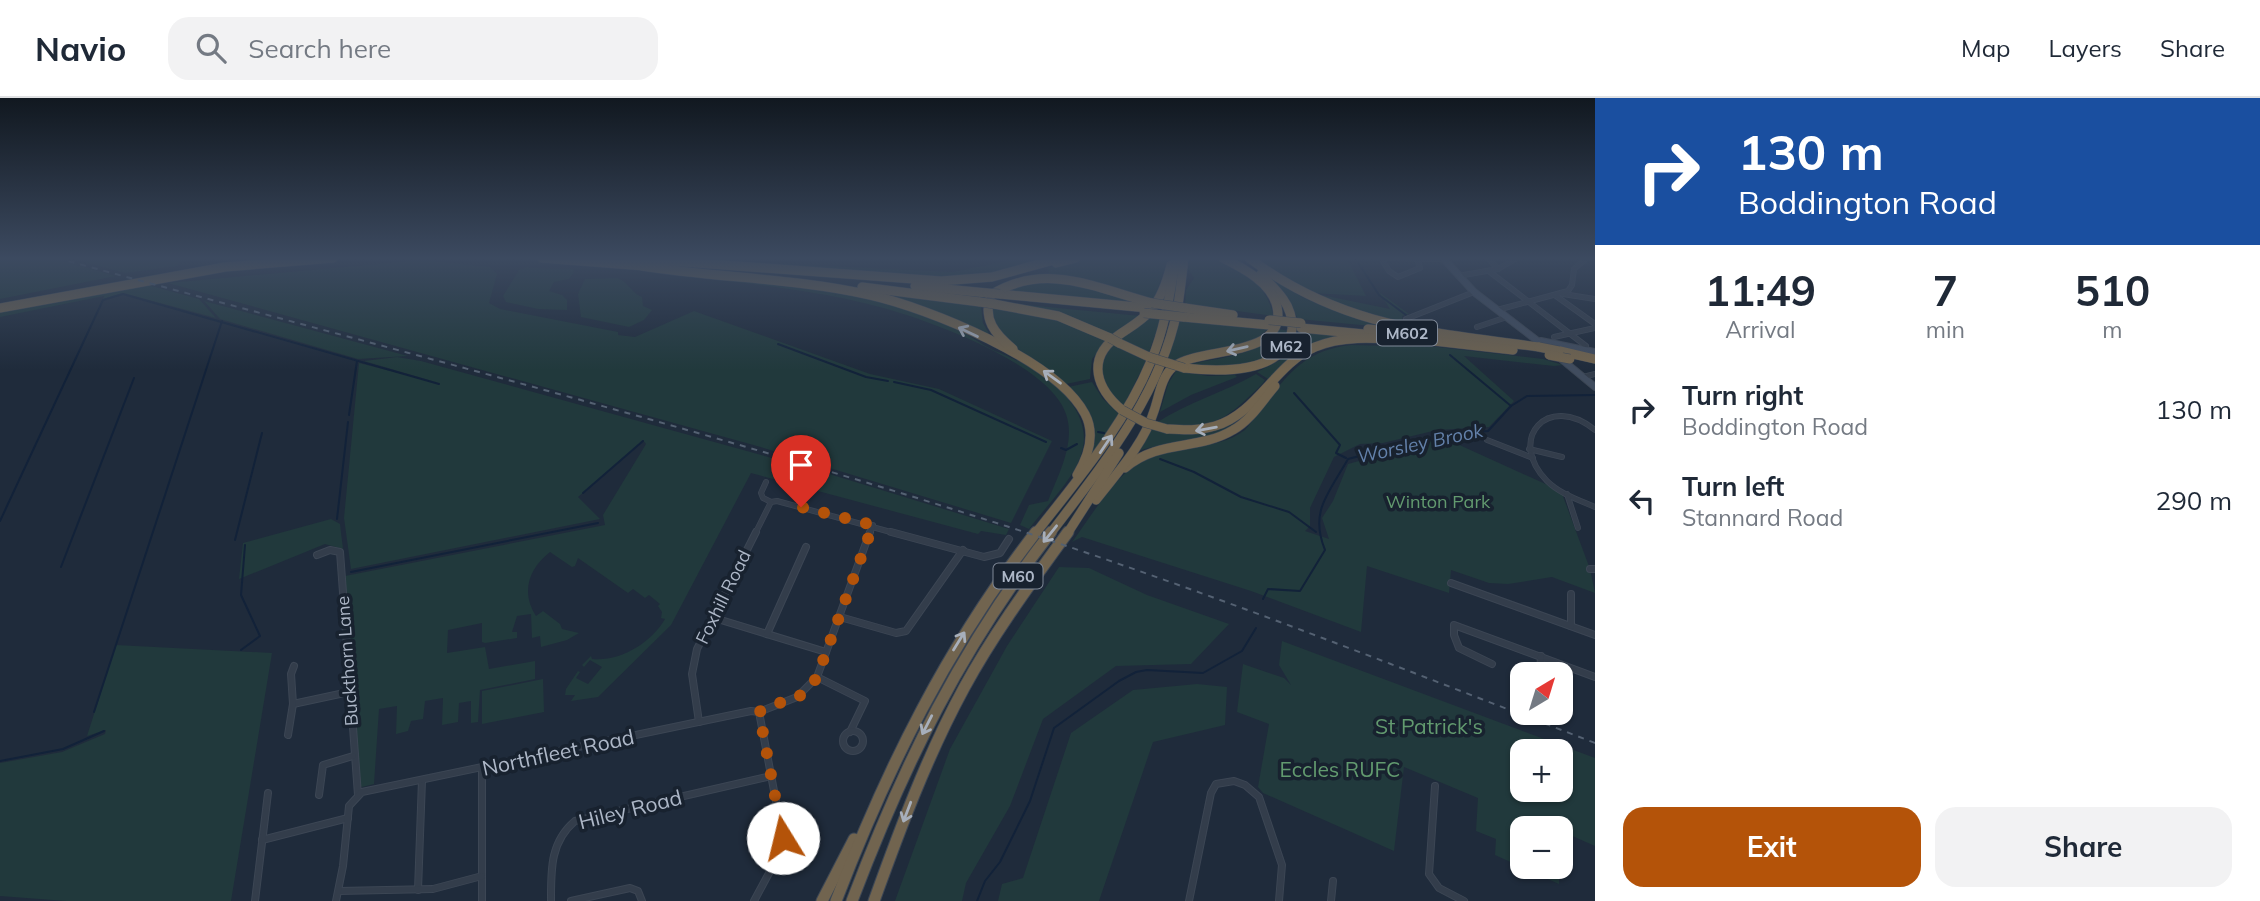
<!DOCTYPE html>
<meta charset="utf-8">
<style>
:root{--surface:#fff;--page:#f2f2f3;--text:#1f2937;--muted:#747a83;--line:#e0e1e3;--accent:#b45309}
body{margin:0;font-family:Mulish,sans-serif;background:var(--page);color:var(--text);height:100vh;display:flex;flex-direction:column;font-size:26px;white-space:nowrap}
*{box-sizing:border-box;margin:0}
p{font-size:23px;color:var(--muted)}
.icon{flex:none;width:38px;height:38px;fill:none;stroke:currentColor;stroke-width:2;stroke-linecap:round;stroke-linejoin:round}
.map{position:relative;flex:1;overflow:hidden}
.sheet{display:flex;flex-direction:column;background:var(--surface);width:665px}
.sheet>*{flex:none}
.guide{background:#1a4fa0;color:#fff;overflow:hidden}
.needle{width:46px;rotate:38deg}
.buttons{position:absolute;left:1510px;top:564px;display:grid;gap:14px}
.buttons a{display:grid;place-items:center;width:63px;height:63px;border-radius:14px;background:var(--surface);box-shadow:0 2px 5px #0004;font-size:35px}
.pin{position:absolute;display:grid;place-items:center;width:60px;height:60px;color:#fff;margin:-72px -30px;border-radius:50% 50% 50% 0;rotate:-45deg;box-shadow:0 0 7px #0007}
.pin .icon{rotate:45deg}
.me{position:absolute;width:77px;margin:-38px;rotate:351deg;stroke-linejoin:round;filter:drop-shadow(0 0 5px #0008)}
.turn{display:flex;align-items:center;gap:24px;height:147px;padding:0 28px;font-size:32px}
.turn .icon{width:91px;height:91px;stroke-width:2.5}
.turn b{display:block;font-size:49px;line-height:60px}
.eta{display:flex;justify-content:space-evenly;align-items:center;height:119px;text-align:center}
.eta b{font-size:42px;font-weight:700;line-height:49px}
.cta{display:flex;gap:14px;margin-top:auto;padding:14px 28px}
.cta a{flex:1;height:80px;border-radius:21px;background:var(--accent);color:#fff;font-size:28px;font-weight:700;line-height:80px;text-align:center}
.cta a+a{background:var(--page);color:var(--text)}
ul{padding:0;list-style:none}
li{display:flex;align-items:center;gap:21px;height:91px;padding:0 28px}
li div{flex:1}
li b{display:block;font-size:26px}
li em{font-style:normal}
header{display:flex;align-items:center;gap:42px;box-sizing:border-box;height:98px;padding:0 35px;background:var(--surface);border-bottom:2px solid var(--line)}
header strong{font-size:33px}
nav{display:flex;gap:38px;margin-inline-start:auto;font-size:24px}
.search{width:490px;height:63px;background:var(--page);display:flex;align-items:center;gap:18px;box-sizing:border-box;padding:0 24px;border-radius:21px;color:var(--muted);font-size:26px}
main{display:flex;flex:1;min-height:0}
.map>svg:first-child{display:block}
.green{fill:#21393c;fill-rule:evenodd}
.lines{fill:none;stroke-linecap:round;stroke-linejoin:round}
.stream{stroke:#122239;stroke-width:2}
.street-far1-casing{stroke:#3c4654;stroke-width:6}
.street-casing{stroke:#3c4654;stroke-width:8}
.secondary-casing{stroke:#3c4654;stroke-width:8}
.highway-far1-casing{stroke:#3d4755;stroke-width:10}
.highway-casing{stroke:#3d4755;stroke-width:13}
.street-far1{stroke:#333d4b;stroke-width:4.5}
.street{stroke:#333d4b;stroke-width:6}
.secondary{stroke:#404c5e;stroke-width:6}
.highway-far1{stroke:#71644f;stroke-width:9}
.highway{stroke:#71644f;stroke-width:11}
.rail{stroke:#546172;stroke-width:2;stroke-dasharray:6 6;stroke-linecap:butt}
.highway-bridge-casing{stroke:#3d4755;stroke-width:10;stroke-linecap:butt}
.highway-bridge{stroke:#71644f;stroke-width:9}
.oneway{stroke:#a7afbb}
.route{stroke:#b45309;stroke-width:12;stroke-dasharray:0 21.6}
.labels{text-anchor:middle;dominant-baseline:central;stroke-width:7;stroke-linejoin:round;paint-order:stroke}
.shield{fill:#18222f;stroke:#808a99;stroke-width:2}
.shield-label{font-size:16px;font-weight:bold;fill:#adb7c7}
.park-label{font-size:18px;fill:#629a6f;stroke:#18222f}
.street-label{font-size:18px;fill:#adb7c7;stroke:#18222f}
.water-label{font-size:19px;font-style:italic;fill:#6381aa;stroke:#18222f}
.near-park-label{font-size:21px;fill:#629a6f;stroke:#18222f}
.near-street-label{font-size:21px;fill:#adb7c7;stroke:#18222f}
</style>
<header>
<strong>Navio</strong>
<div class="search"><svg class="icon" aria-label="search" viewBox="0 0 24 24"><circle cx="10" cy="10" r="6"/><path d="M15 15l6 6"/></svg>Search here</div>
<nav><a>Map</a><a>Layers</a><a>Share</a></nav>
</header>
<main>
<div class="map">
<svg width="1595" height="803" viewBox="0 0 1595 803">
<rect width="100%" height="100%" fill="#1f2b3b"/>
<!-- green -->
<g class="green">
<polygon points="0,160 51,160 116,178 0,201"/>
<polygon points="70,160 210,160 179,164 178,168 125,175"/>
<polygon points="726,160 742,164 953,174 1022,160 1045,160 979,178 953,180 728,164"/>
<polygon points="1087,160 1168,160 1154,202 1049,176 1048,170"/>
<path d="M 1189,160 C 1197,160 1209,158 1217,160 C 1242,167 1270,192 1273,218 L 1185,206 L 1186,192 L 1194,180 L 1188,171 Z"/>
<polygon points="1255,160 1347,160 1366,198 1312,195 1390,211 1379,194 1409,216 1402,218 1403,224 1370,217 1308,195"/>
<polygon points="422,162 490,169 497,176 489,205 500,211 618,234 618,237 635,239 694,213 870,276 939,291 1052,343 1011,425 757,348 168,185"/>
<polygon points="530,168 528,170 573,171 574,174 569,181 554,184 549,193 562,197 567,202 567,212 538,211 506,204 503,198 519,172"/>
<path d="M 678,177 L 837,194 L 835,198 L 838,194 C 883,202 923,216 964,235 C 975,241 986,249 995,253 C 1030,266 1084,297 1084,341 C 1083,374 1048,405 1029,431 L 1020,427 L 1029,407 L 1048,403 C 1058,377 1076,345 1066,316 C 1049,264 919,218 868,206 C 806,191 741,185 678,177 Z"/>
<path d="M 617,180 C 629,184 631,195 642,199 L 643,208 L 652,212 L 644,222 L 629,229 L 581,219 L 578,196 L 585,181 Z"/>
<polygon points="1271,181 1304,200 1338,214 1424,233 1298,221 1288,201"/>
<polygon points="1055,182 1147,206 1000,193 1008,188"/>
<polygon points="144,186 199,201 216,220 123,195 103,201 104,198 0,219 0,214"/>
<polygon points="861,193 981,208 983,225 991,239"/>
<polygon points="204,203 408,258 358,261 220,221"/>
<polygon points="996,204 1141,218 1111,239"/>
<polygon points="990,209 1051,220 1106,243 1092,261 1090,281 1066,286 999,237"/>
<polygon points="1151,219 1161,220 1148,257 1118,242"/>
<polygon points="1180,222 1269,230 1253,244 1167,264"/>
<path d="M 1279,231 L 1289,233 C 1274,276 1220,269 1183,268 C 1214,259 1258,260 1279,231 Z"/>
<path d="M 1299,234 L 1347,239 L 1298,253 L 1268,281 L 1257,274 C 1278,263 1294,259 1299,234 Z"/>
<path d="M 1113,247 L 1146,263 L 1123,309 C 1103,286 1092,275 1113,247 Z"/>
<path d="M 1351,247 L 1437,249 L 1543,261 L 1563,267 L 1554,268 L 1464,258 L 1514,303 L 1489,329 L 1437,332 L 1383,345 L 1360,346 L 1334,359 L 1310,410 L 1310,428 L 1305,433 L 1329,441 L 1322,420 L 1333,403 L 1348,366 L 1444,340 L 1561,393 L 1590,471 L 1595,495 L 1552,479 L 1508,486 L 1489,485 L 1451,472 L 1449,495 L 1367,468 L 1361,534 L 1251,493 L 1082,439 L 1072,444 C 1093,416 1115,376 1147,359 C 1178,343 1212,356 1245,332 C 1279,292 1293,253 1351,247 Z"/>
<path d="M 397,259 L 421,263 L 826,375 L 1009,431 L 1006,437 L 981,433 L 978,436 L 751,375 L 671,527 L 598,599 L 571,603 L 575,597 L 565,597 L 566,591 L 578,573 L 580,574 L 576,580 L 588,586 L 602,569 L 590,562 L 584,569 L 582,567 L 591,558 L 592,561 C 620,564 651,545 665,521 L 661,520 L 662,514 L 658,508 L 660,506 L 649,497 L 645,500 L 633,491 L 628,495 L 578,460 L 575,468 L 572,469 L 550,454 C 528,471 521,495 536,518 L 543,513 L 560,526 L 562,531 L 579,535 L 567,542 L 541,549 L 540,538 L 532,540 L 531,516 L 517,518 L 512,534 L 517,534 L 517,540 L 485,545 L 482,544 L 482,525 L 448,532 L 447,555 L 485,549 L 489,571 L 535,563 L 535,581 L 480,592 L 478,624 L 471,625 L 471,603 L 459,605 L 458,624 L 442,627 L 443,600 L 425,603 L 423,621 L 411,623 L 408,633 L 396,636 L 397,608 L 379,611 L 374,686 L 362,689 L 359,686 L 345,478 L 605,427 L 603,417 L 646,346 L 643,342 L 578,399 L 600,421 L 351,471 L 344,420 L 359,265 L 439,285 L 364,263 Z"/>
<polygon points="1176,273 1208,278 1235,277 1237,279 1191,297 1160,314 1168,286"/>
<path d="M 1256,276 L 1265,282 L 1263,285 C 1225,323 1212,334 1156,325 C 1188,304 1223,295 1256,276 Z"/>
<polygon points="1092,284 1103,301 1119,316 1091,359 1093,339 1068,289"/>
<path d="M 1238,323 C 1211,348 1168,341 1136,354 L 1152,331 C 1183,338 1210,340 1238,323 Z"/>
<polygon points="331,421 340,426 343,451 325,446 239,481 243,445"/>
<polygon points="1059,469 1089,470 1147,497 1229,526 1191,566 1116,568 1043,621 1010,708 966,785 962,803 895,803 950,651 1007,548"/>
<path d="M 1282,543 L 1595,660 L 1595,748 L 1561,733 L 1561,730 L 1522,730 L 1522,768 L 1559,768 L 1559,786 L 1495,757 L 1496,741 L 1476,733 L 1478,700 L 1404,669 L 1394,753 L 1263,695 L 1258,689 L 1269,626 L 1237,614 L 1243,566 L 1284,580 L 1291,587 L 1279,567 ZM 1522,653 L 1561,653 L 1561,691 L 1522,691 Z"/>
<polygon points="116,547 272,555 231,803 66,803 0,798 0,665 62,654 105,636 106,632 87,638"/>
<polygon points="543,581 544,614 482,626 482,593"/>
<polygon points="1197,586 1227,589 1225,627 1153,644 1099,803 998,803 1002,786 1023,780 1071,635 1133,592"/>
</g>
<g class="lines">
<!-- stream -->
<g class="stream">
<polyline points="1355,160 1379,197 1406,217"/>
<polyline points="778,246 866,279 888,283"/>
<polyline points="894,284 931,292 1046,344"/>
<polyline points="1294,295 1340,347 1336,355 1346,360"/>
<polyline points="1511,308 1527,298 1595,297"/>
<polyline points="349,317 357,263"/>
<polyline points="1098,334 1104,335"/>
<polyline points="1061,350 1066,352 1077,346"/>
<polyline points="1160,361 1194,374 1241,399 1289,414 1316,434"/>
<polyline points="583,395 643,343"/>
<polyline points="337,421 348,324"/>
<polyline points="0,423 103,202 123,196 439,286"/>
<polyline points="235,442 262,335"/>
<polyline points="61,469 134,280"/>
<polyline points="351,474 598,425"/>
<path d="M 1263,501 L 1268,491 L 1300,493 L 1325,452 C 1309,413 1329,395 1348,361 L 1437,338 L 1488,333 L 1511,308 L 1450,257"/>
<polyline points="241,552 260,538 241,497 245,447"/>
<polyline points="94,614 222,223"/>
<polyline points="0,663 63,651 104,633"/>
<polyline points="977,803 985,783 1000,764 1030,703 1054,630 1119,583 1136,574 1147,572 1203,575 1242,553 1256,530"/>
</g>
<!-- street-far1 casing -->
<g class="street-far1-casing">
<g id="street-far1">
<polyline points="1381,160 1389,173 1398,179 1420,170 1417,160"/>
<polyline points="1386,160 1444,161"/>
<polyline points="1488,160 1498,171"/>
<polyline points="1490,174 1586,248"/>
<polyline points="1458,178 1498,171 1517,160"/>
<polyline points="1563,196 1595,201"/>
<polyline points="1556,198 1595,226"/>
<polyline points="1497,212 1568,193 1572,187 1574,171 1587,160"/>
<polyline points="1406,221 1474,194"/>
<polyline points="1477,229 1507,219"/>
<polyline points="1554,239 1595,230"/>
<polyline points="1583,279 1595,276"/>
<path d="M 1595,332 C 1548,294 1506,341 1547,383 C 1560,396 1579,402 1595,409"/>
<polyline points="1487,342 1533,360"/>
<polyline points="1529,351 1562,359"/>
<polyline points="1567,396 1578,430"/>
<polyline points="771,404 777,403 898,436"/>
<polyline points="755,436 771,404 763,400 761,395 766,384"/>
<polyline points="870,436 873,427"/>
</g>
</g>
<!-- street casing -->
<g class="street-casing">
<g id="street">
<polyline points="891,434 984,459 1000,455 1009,441"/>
<polyline points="317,457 330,452 340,454 358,697"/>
<polyline points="1590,471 1595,471"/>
<polyline points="1451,485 1595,537"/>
<polyline points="1571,496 1571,528"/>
<polyline points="711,519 826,554"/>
<polyline points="840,519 896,535 906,533 963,452"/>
<polyline points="767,536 806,449"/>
<polyline points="1492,566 1459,550 1454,537 1454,527 1595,579"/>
<polyline points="1540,576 1541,558"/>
<polyline points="817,579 865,603 850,634"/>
<polyline points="293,606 349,594"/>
<polyline points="759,614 797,599 817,579 870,434"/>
<polyline points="699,624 692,576 697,551 756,434"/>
<circle cx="853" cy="643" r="10"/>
<polyline points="288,637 293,606 291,576 294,568"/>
<polyline points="482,669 482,803"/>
<polyline points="1435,688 1429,776 1439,790 1464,803"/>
<polyline points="319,697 323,667 353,658"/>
<polyline points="262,742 348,720"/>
<polyline points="418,792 422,682"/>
<polyline points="339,793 433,791 482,778"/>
<polyline points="255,803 268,695"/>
<polyline points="336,803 343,768 349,708 362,694 751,613 759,614"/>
<path d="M 551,803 C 551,772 550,744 575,723 L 771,678"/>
<polyline points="571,803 630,790 638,793 642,803"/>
<polyline points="754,803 782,751 783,740 759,614"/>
<polyline points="1189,803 1211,695 1216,686 1234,683 1245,687 1259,699 1282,767 1279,803"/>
<polyline points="1331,803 1333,783"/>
</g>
</g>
<!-- secondary casing -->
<g class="secondary-casing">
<g id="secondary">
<polyline points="1443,160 1474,194 1548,251"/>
<polyline points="1541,243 1595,254"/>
<polyline points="1560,260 1595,289"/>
</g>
</g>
<!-- highway-far1 casing -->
<g class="highway-far1-casing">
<g id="highway-far1">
<polyline points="542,160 645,168"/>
<polyline points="628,160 941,183 992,179 1061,160"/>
<path d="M 1249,160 C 1341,229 1429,234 1539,249"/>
<polyline points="1056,165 1076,160"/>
<path d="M 642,168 C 717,180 795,180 870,197 C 928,210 1057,262 1085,316 C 1096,337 1088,359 1077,377"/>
<polyline points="915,188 987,195"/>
<polyline points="862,189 980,204"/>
<polyline points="1000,196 1148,210"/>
<polyline points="994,206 1058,218 1110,240"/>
<polyline points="0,210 225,169 333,160"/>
<polyline points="1185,210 1233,217"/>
<polyline points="1183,219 1269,227"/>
<polyline points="1301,230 1374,237"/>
<polyline points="1368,231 1422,236"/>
<polyline points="1434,243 1513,252"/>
<polyline points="1119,245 1149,259"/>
<path d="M 1013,251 C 995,236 982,221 991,197 C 1045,163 1096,190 1152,205"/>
<polyline points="1560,253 1595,261"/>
<path d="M 1184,270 C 1217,274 1286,277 1292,231 C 1293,221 1289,209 1283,201 C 1277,192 1268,184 1261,176"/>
<path d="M 1122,312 C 1097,291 1086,262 1116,239 C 1128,230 1141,224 1151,212 C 1162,199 1167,183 1171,167"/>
<path d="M 1167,331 C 1184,332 1199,333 1215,328 C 1257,316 1275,266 1315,249 C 1353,233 1399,244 1438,243"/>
<path d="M 1125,370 C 1159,341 1198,353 1233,332 C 1251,322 1262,303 1275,288"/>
<path d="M 1096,402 C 1117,375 1144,346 1154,313 C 1159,299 1161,279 1173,269 C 1199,248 1288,261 1277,209 C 1272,185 1243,170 1223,160"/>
<path d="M 1035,436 C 1078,381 1124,328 1151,263 C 1165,230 1170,195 1176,160"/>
<path d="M 1050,436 C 1101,369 1160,298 1177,213 C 1180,196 1182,178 1184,160"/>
<polyline points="1067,436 1119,355"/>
</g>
</g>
<!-- highway casing -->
<g class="highway-casing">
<g id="highway">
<polyline points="822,803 854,741"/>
<path d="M 836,803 C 887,670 948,547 1036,434"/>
<path d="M 852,803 C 904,666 961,550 1051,434"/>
<path d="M 874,803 C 900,731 927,658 964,590 C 994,535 1031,485 1068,434"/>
</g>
</g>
<!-- street-far1 -->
<use href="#street-far1" class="street-far1"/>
<!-- street -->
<use href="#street" class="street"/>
<!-- secondary -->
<use href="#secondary" class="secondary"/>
<!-- highway-far1 -->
<use href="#highway-far1" class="highway-far1"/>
<!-- highway -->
<use href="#highway" class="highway"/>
<!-- rail -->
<path class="rail" d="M 57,160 C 375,247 695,328 1009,429 C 1207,493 1401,570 1595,645"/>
<!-- highway-bridge casing -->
<g class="highway-bridge-casing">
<g id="highway-bridge">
<polyline points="987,195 1000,196"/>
<polyline points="980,204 994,206"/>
<polyline points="1152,205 1185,210"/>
<polyline points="1144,215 1183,219"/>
<polyline points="1269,222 1301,225"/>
<polyline points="1110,240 1119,245"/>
<polyline points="1539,249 1559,253"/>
<polyline points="1549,257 1570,261"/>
<polyline points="1149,259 1184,270"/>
<polyline points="1122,312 1146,325 1167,331"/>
</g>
</g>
<!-- highway-bridge -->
<use href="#highway-bridge" class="highway-bridge"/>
</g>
<!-- one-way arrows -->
<defs><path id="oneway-shaft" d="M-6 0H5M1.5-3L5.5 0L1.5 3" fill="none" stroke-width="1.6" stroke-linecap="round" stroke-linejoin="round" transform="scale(1.75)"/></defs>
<g class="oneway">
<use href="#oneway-shaft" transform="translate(968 234) rotate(-155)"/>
<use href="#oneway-shaft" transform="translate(1237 251) rotate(167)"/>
<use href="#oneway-shaft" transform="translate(1052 279) rotate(-144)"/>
<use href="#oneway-shaft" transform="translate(1206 331) rotate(170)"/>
<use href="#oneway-shaft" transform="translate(1106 346) rotate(-56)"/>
<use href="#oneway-shaft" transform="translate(1050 436) rotate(129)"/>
<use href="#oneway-shaft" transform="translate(959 543) rotate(-58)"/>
<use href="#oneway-shaft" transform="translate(927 627) rotate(117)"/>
<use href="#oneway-shaft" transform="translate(907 714) rotate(111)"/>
</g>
<!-- sky -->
<linearGradient id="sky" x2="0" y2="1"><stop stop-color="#111820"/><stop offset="0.59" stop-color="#3c4a60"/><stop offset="1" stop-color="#3c4a60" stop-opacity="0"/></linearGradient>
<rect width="1595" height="272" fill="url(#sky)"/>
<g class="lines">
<!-- route -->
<path class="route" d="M 783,740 L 759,614 C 784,598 797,610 817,579 L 873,427 L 801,409"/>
</g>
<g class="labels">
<!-- shield labels -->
<g class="shield">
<rect x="1377" y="222.5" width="60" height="25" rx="5"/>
<rect x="1261.5" y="235.5" width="49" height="25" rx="5"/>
<rect x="993.5" y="465.5" width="49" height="25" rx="5"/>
</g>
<g class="shield-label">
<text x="1407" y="235">M602</text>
<text x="1286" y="248">M62</text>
<text x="1018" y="478">M60</text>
</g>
<!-- park labels -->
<g class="park-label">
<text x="1438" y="403">Winton Park</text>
</g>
<!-- street labels -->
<g class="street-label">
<text transform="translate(723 499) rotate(-64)">Foxhill Road</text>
<text transform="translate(347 563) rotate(-94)">Buckthorn Lane</text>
</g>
<!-- water labels -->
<g class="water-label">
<text transform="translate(1420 345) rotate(-12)">Worsley Brook</text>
</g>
<!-- near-park labels -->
<g class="near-park-label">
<text x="1429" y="628">St Patrick's</text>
<text x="1340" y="671">Eccles RUFC</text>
</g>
<!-- near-street labels -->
<g class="near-street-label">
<text transform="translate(558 654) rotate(-12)">Northfleet Road</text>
<text transform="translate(630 711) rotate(-14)">Hiley Road</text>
</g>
</g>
</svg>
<div class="buttons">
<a><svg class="needle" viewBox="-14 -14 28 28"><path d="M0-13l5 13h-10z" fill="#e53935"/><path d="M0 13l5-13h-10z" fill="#747a83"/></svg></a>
<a>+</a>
<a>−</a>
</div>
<div class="pin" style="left:801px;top:409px;background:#d93025"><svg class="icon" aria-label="arrive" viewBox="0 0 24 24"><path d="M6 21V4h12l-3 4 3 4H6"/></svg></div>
<svg class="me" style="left:783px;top:740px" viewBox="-20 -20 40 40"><circle r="19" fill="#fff"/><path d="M0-13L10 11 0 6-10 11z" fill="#b45309"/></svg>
</div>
<section class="sheet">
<div class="guide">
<div class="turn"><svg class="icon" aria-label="right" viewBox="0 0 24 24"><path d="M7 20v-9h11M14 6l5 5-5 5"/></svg><div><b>130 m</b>Boddington Road</div></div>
</div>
<div class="eta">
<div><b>11:49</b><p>Arrival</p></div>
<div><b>7</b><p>min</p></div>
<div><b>510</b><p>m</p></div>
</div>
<ul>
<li><svg class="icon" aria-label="right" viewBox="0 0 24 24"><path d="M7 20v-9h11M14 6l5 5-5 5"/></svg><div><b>Turn right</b><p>Boddington Road</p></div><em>130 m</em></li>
<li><svg class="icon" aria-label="left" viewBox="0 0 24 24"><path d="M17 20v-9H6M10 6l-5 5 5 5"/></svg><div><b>Turn left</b><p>Stannard Road</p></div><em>290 m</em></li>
</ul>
<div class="cta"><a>Exit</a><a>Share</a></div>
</section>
</main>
